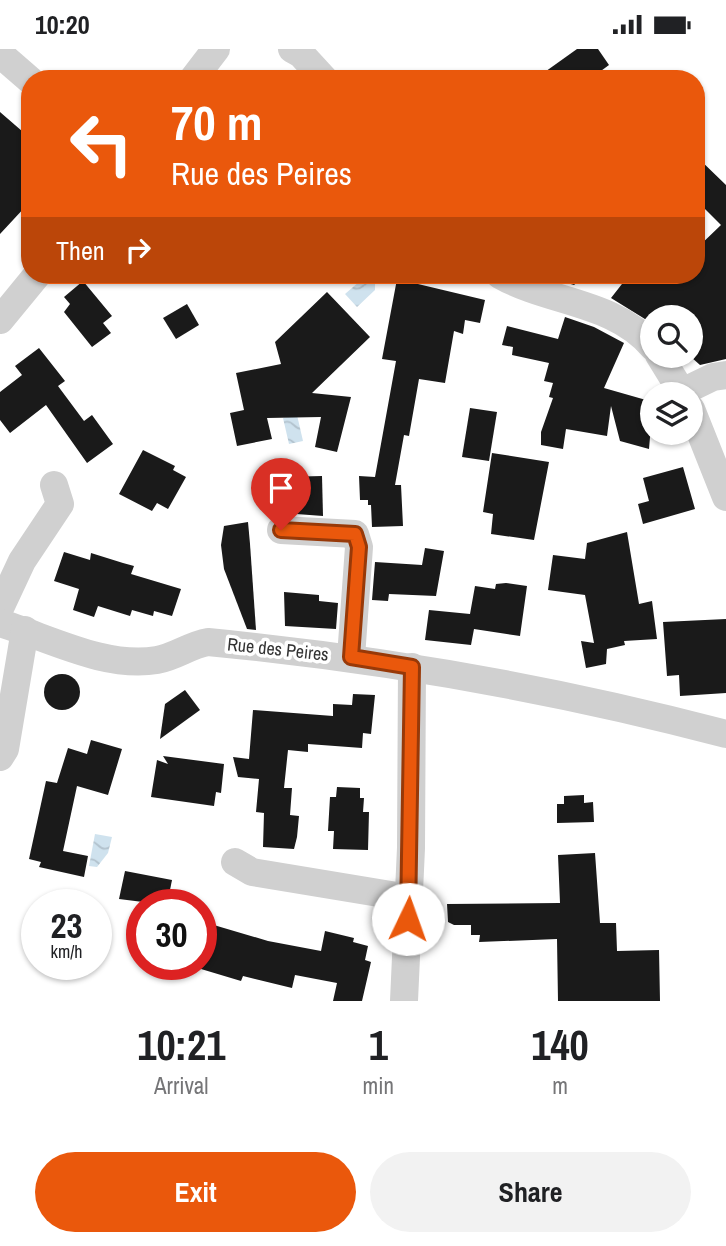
<!DOCTYPE html>
<style>
:root{--surface:#fff;--page:#f2f2f2;--text:#202124;--muted:#757577;--accent:#ea580c}
body{margin:0;font-family:"Archivo Narrow",sans-serif;background:var(--page);color:var(--text);height:100vh;display:flex;flex-direction:column;font-size:26px;white-space:nowrap}
*{box-sizing:border-box;margin:0}
p{font-size:23px;color:var(--muted)}
.icon{flex:none;width:38px;height:38px;fill:none;stroke:currentColor;stroke-width:2;stroke-linecap:round;stroke-linejoin:round}
.map{position:relative;height:952px;overflow:hidden}
.panel{display:flex;flex-direction:column;background:var(--surface);flex:1}
.panel>*{flex:none}
.hud{position:absolute;left:21px;top:21px;width:684px;height:214px;border-radius:28px;box-shadow:0 2px 5px #0004;background:#ea580c;color:#fff;overflow:hidden}
.buttons{position:absolute;left:640px;top:256px;display:grid;gap:14px}
.buttons a{display:grid;place-items:center;width:63px;height:63px;border-radius:50%;background:var(--surface);box-shadow:0 2px 5px #0004;font-size:35px}
.speed{position:absolute;left:21px;top:840px;display:flex;gap:14px;font-size:35px;font-weight:700;text-align:center}
.speed>*{display:grid;place-content:center;width:91px;height:91px;border-radius:50%;background:var(--surface);box-shadow:0 2px 5px #0004;line-height:1}
.speed small{font-size:18px;font-weight:400}
.speed .limit{border:10px solid #d22;background:#fff;color:#111}
.pin{position:absolute;display:grid;place-items:center;width:60px;height:60px;color:#fff;margin:-72px -30px;border-radius:50% 50% 50% 0;rotate:-45deg;box-shadow:0 0 7px #0007}
.pin .icon{rotate:45deg}
.me{position:absolute;width:77px;margin:-38px;rotate:3deg;stroke-linejoin:round;filter:drop-shadow(0 0 5px #0008)}
.turn{display:flex;align-items:center;gap:24px;height:147px;padding:0 35px;font-size:32px}
.turn .icon{width:91px;height:91px;stroke-width:2.5}
.turn b{display:block;font-size:49px;line-height:60px}
.then{display:flex;align-items:center;height:66px;padding:0 35px;background:#0003;gap:14px;font-size:26px}
.eta{display:flex;justify-content:space-evenly;align-items:center;height:119px;text-align:center}
.eta b{font-size:42px;font-weight:700;line-height:49px}
.primary-button{display:flex;gap:14px;margin-top:auto;padding:14px 35px}
.primary-button a{flex:1;height:80px;border-radius:42px;background:var(--accent);color:#fff;font-size:28px;font-weight:700;line-height:80px;text-align:center}
.primary-button a+a{background:var(--page);color:var(--text)}
.status{display:flex;justify-content:space-between;align-items:center;height:49px;padding:0 35px;background:var(--surface);direction:ltr}
.status svg{height:19px;fill:currentColor}
.map>svg:first-child{display:block}
.water{fill:url(#water-waves)}
.building{fill:#1a1a1a}
.lines{fill:none;stroke-linecap:round;stroke-linejoin:round}
.minor{stroke:#d0d0d0;stroke-width:28}
.route-casing{stroke:#983908;stroke-width:18}
.route{stroke:#ea580c;stroke-width:12}
.labels{text-anchor:middle;dominant-baseline:central;stroke-width:7;stroke-linejoin:round;paint-order:stroke}
.street-label{font-size:18px;fill:#333;stroke:#fff}
</style>
<div class="status"><b>10:20</b><svg viewBox="0 0 49 12"><path d="M0 12V9h3v3zM5 12V6h3v6zM10 12V3h3v9zM15 12V0h3v12zM26 1h20v11H26zM47 4h2v5h-2z"/></svg></div>
<div class="map">
<svg width="726" height="952" viewBox="0 0 726 952">
<defs>
<pattern id="water-waves" width="16" height="10" patternUnits="userSpaceOnUse" patternTransform="scale(1.75)"><rect width="16" height="10" fill="#cfe2ee"/><path d="M0 5q4-4 8 0t8 0" fill="none" stroke="#b2c2cd"/></pattern>
</defs>
<rect width="100%" height="100%" fill="#fff"/>
<!-- water -->
<g class="water">
<polygon points="357,226 373,226 375,229 375,241 357,258 345,245 360,232"/>
<polygon points="297,366 303,392 289,395 283,369"/>
<polygon points="95,785 112,788 108,804 97,818 89,817"/>
</g>
<!-- building -->
<g class="building">
<polygon points="577,0 598,0 609,16 590,30 535,30"/>
<polygon points="0,63 30,89 30,142 21,152 26,157 0,185"/>
<polygon points="696,107 726,136 726,310 700,316 691,308 691,268 653,268 653,275 611,249 629,226 696,226 696,200 721,176 696,151"/>
<polygon points="541,226 586,226 574,236"/>
<polygon points="397,230 485,251 480,274 465,271 463,285 454,282 445,334 419,330 409,387 404,386 395,436 401,436 403,477 372,478 371,456 368,456 368,451 360,451 359,427 375,428 396,312 382,310"/>
<polygon points="83,232 112,267 103,274 111,284 92,298 64,263 70,255 64,248"/>
<polygon points="327,243 370,288 312,344 351,348 337,403 315,398 321,368 267,369 272,390 237,397 230,364 244,361 236,324 281,315 275,293"/>
<polygon points="187,255 199,276 176,290 163,269"/>
<polygon points="565,268 594,278 624,294 604,339 653,353 649,400 620,392 611,357 607,387 566,380 563,400 541,396 541,383 553,349 549,348 553,334 544,332 549,314 512,306 513,298 502,296 507,277 558,290"/>
<polygon points="39,299 65,332 58,337 84,372 92,366 113,395 87,414 46,356 10,384 0,371 0,343 22,326 15,317"/>
<polygon points="470,359 497,363 489,412 462,408"/>
<polygon points="143,401 175,417 173,421 186,428 168,460 157,454 152,462 119,445"/>
<polygon points="492,404 549,413 534,491 491,485 493,465 483,463"/>
<polygon points="683,418 695,460 643,475 638,455 649,452 643,429"/>
<polygon points="322,427 323,467 283,464 283,428"/>
<polygon points="248,473 250,495 256,581 247,580 224,520 221,496 224,477"/>
<polygon points="627,483 639,555 652,552 657,590 624,592 625,596 607,600 606,615 586,619 581,592 594,594 585,546 548,541 553,506 585,510 587,494"/>
<polygon points="425,499 444,502 436,547 389,545 388,552 372,551 375,513 422,516"/>
<polygon points="64,503 90,511 91,504 123,514 134,517 131,525 181,540 172,567 154,562 153,567 132,561 130,567 98,557 94,568 73,561 79,540 54,532"/>
<polygon points="506,534 527,537 520,587 474,580 471,596 425,591 429,561 470,565 475,537 495,540 496,535"/>
<polygon points="284,543 319,546 319,552 338,554 336,580 285,577"/>
<polygon points="726,570 726,644 680,647 679,626 667,627 663,573"/>
<circle cx="62" cy="643" r="18"/>
<polygon points="185,641 200,661 160,690 165,655"/>
<polygon points="353,645 375,646 371,685 363,684 362,699 308,695 308,703 288,701 284,739 292,739 290,766 299,767 297,788 294,800 263,798 264,764 256,763 259,730 238,728 233,708 249,710 253,661 333,667 333,655 352,656"/>
<polygon points="91,691 122,700 108,746 77,737 63,802 88,807 84,828 39,818 41,813 29,810 46,732 57,734 68,699 87,705"/>
<polygon points="163,707 224,715 221,744 216,743 214,757 151,748 157,711 168,715"/>
<polygon points="337,738 360,739 360,749 364,749 363,763 369,763 368,801 333,800 334,782 328,782 330,748 336,748"/>
<polygon points="584,746 584,754 593,753 594,773 557,774 557,755 564,755 564,747"/>
<polygon points="595,804 600,874 616,874 617,902 659,901 660,952 558,952 557,890 479,893 480,886 471,886 471,876 454,876 448,873 447,855 560,854 558,806"/>
<polygon points="125,822 172,831 167,856 119,850"/>
<polygon points="207,874 268,892 321,902 325,882 354,889 353,893 368,897 365,911 371,913 362,952 333,952 337,934 295,926 292,939 243,927 241,932 201,920 201,895"/>
</g>
<g class="lines">
<!-- minor -->
<g class="minor">
<polyline points="292,0 301,5 324,30"/>
<polyline points="0,5 30,31"/>
<polyline points="193,30 216,0"/>
<path d="M 500,226 C 549,254 614,252 653,298"/>
<polyline points="0,271 37,226"/>
<polyline points="659,306 683,345"/>
<polyline points="682,343 713,328 726,326"/>
<polyline points="691,360 726,448"/>
<polyline points="281,481 355,485 359,498 351,608"/>
<polyline points="0,559 22,512 60,455 54,436"/>
<path d="M 0,574 C 49,589 106,620 157,611 C 175,608 190,596 208,593 C 383,610 556,640 726,685"/>
<polyline points="0,708 5,700 25,581"/>
<polyline points="235,813 252,823 409,849"/>
<polyline points="404,952 411,799 412,618"/>
</g>
</g>
<g class="lines">
<!-- route casing -->
<g class="route-casing">
<polyline id="route" points="281,481 355,485 359,498 351,608 412,618 408,870"/>
</g>
<!-- route -->
<use href="#route" class="route"/>
</g>
<g class="labels">
<!-- street labels -->
<g class="street-label">
<text transform="translate(278 600) rotate(6)">Rue des Peires</text>
</g>
</g>
</svg>
<div class="buttons">
<a><svg class="icon" aria-label="search" viewBox="0 0 24 24"><circle cx="10" cy="10" r="6"/><path d="M15 15l6 6"/></svg></a>
<a><svg class="icon" aria-label="layers" viewBox="0 0 24 24"><path d="M12 4l9 5-9 5-9-5zM3 14l9 5 9-5"/></svg></a>
</div>
<div class="speed"><div>23<small>km/h</small></div><div class="limit">30</div></div>
<div class="pin" style="left:281px;top:481px;background:#d93025"><svg class="icon" aria-label="arrive" viewBox="0 0 24 24"><path d="M6 21V4h12l-3 4 3 4H6"/></svg></div>
<svg class="me" style="left:408px;top:870px" viewBox="-20 -20 40 40"><circle r="19" fill="#fff"/><path d="M0-13L10 11 0 6-10 11z" fill="#ea580c"/></svg>
<div class="hud">
<div class="turn"><svg class="icon" aria-label="left" viewBox="0 0 24 24"><path d="M17 20v-9H6M10 6l-5 5 5 5"/></svg><div><b>70 m</b>Rue des Peires</div></div>
<div class="then">Then<svg class="icon" aria-label="right" viewBox="0 0 24 24"><path d="M7 20v-9h11M14 6l5 5-5 5"/></svg></div>
</div>
</div>
<section class="panel">
<div class="eta">
<div><b>10:21</b><p>Arrival</p></div>
<div><b>1</b><p>min</p></div>
<div><b>140</b><p>m</p></div>
</div>
<div class="primary-button"><a>Exit</a><a>Share</a></div>
</section>
